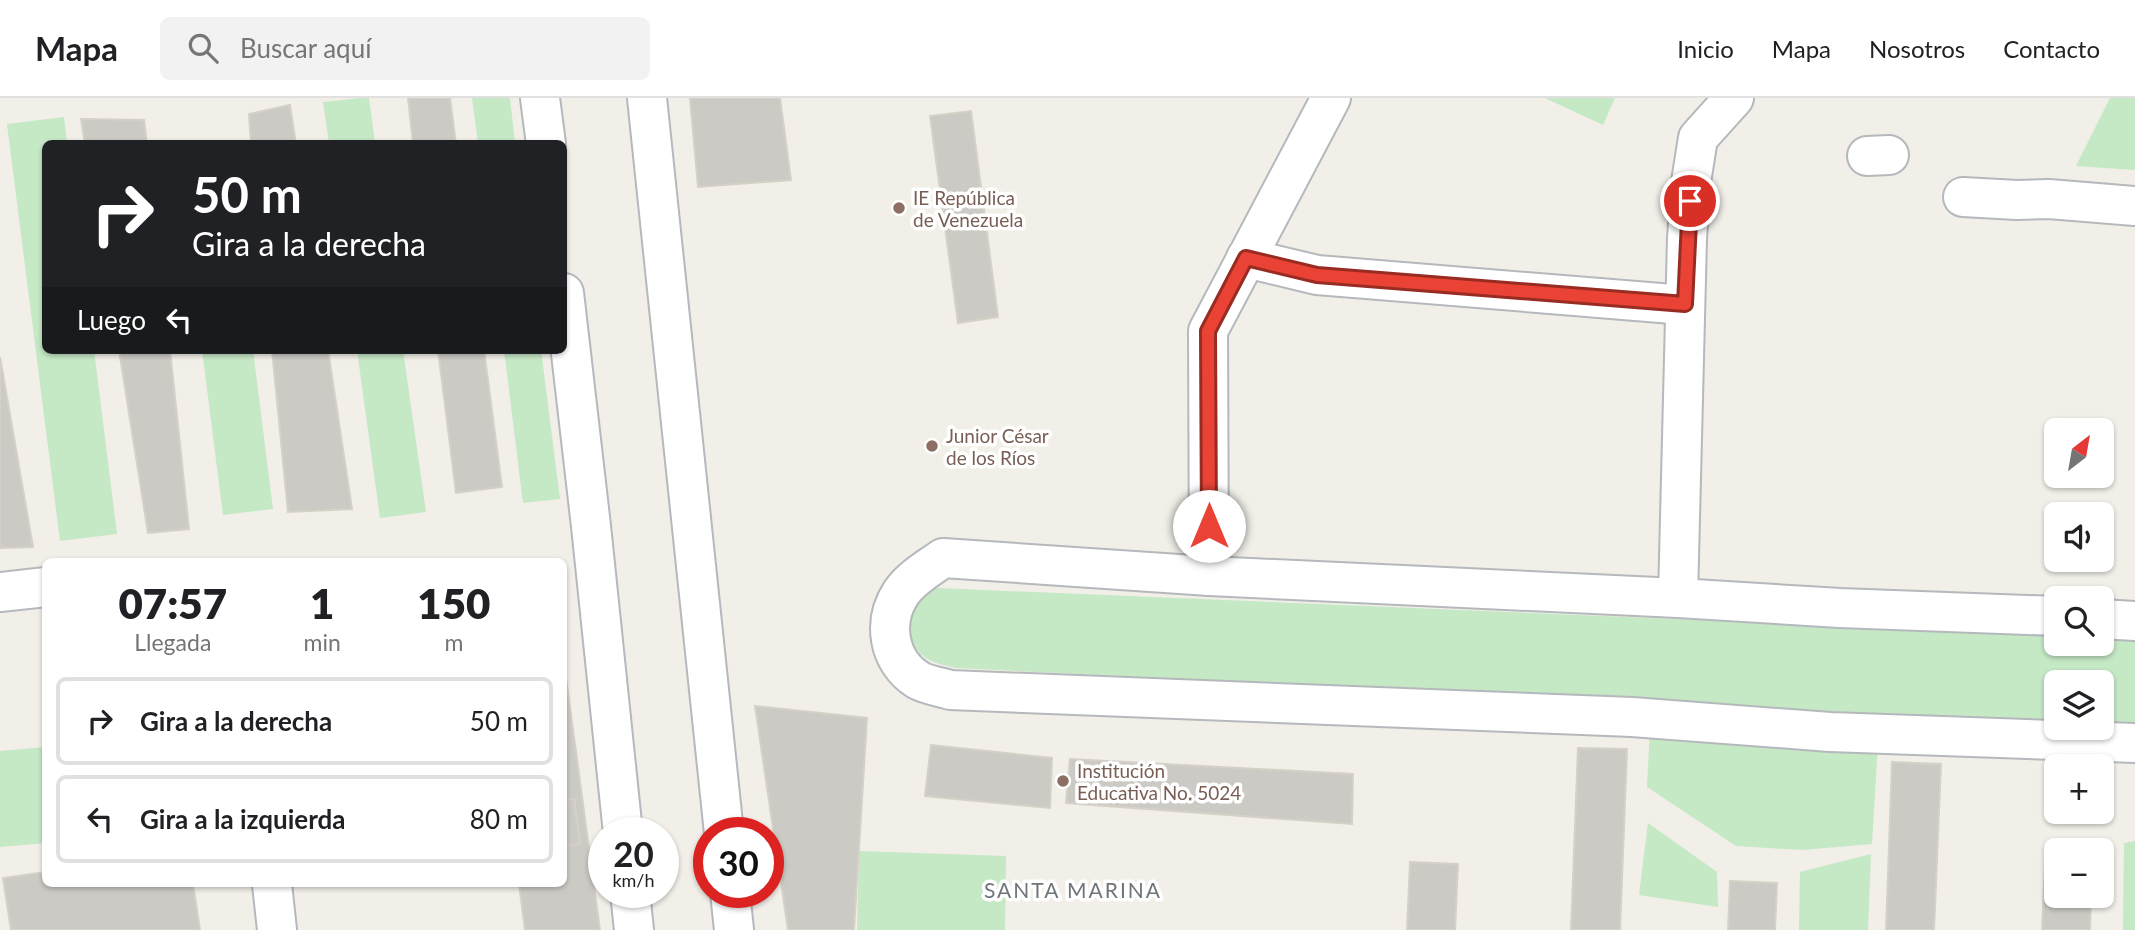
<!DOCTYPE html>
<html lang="es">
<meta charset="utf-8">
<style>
:root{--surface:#fff;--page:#f2f2f2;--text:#202124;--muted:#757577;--line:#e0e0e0}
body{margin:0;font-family:Lato,sans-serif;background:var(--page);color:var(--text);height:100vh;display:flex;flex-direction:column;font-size:26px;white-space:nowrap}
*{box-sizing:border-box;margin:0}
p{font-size:23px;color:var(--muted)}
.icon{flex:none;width:38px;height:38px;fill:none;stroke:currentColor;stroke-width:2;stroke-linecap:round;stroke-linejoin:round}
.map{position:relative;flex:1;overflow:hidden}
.sheet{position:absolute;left:42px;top:460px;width:525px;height:329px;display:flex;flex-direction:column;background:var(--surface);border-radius:10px;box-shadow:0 2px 5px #0004}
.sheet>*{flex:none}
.top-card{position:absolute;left:42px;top:42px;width:525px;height:214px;border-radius:10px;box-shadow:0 2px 5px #0004;background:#202124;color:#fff;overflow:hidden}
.needle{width:46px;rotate:31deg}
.fabs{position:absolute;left:2044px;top:320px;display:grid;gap:14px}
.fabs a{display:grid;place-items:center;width:70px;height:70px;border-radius:10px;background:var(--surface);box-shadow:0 2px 5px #0004;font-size:35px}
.speed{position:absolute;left:588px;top:719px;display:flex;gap:14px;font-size:35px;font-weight:700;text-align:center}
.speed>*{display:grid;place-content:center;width:91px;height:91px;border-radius:50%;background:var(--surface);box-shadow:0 2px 5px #0004;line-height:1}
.speed small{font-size:18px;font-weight:400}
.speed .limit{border:10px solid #d22;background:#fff;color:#111}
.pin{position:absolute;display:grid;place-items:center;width:60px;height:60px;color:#fff;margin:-30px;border:4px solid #fff;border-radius:50%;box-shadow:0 2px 7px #0007}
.me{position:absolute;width:77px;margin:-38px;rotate:0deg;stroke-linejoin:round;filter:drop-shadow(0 0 5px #0008)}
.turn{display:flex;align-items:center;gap:24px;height:147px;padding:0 35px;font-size:32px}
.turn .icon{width:91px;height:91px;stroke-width:2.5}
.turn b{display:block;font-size:49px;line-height:60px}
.then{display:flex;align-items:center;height:66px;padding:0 35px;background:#0003;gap:14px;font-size:26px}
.eta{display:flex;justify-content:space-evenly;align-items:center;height:119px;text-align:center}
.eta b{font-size:42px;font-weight:800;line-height:49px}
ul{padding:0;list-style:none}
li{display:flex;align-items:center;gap:21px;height:88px;margin:0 14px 10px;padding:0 21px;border:4px solid var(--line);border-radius:10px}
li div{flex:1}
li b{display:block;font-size:26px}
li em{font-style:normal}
header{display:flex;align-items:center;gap:42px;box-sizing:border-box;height:98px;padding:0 35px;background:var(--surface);border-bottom:2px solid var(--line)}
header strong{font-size:33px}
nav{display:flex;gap:38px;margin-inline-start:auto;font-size:24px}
.search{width:490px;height:63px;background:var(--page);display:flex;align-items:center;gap:18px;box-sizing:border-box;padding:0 24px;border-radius:10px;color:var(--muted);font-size:26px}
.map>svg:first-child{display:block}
.green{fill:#c5e8c5}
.building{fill:#cccac5;stroke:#d6d1c6;stroke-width:2}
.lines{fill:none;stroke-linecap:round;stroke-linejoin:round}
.minor-casing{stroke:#b5b8bc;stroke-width:42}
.minor{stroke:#fff;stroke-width:38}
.route-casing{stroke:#982c22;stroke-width:18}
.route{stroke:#ea4335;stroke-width:12}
.education-dot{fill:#8d6e63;stroke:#fff;stroke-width:2.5}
.labels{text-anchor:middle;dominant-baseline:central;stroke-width:7;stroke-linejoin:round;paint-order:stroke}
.education-label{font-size:19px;fill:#785e54;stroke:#fff;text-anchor:start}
.neighbourhood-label{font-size:21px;letter-spacing:2px;fill:#70757a;stroke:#fff}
</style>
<header>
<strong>Mapa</strong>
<div class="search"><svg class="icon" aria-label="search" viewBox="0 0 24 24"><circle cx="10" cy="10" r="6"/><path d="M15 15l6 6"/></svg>Buscar aquí</div>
<nav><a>Inicio</a><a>Mapa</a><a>Nosotros</a><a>Contacto</a></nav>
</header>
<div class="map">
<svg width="2135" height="832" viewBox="0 0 2135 832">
<rect width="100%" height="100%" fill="#f1efe8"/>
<!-- green -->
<g class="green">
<polygon points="361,0 369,0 375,45 329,45 323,4"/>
<polygon points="472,0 510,0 515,45 478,45"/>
<polygon points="1545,0 1615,0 1603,27"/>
<polygon points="2110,0 2135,0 2135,72 2076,68"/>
<polygon points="64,19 67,45 46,46 46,252 94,252 117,436 60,443 7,26"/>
<polygon points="202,252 253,252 273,411 223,417"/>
<polygon points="357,252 403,252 426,414 380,420"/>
<polygon points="504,252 541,252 560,401 523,405"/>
<path d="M 937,490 L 2056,537 L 2056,546 L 2102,546 L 2102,539 L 2135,541 L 2135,629 L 2102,628 L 2102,584 L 2056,584 L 2056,625 L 956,570 C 944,567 930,565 921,556 C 897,530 907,503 937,490 Z"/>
<polygon points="1650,631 1878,645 1872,746 1802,752 1736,748 1647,689"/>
<polygon points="45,649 45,745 0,749 0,653"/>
<polygon points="1648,725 1717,774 1718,809 1639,797"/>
<polygon points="2135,743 2135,832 2123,832 2124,745"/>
<polygon points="859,753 1006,758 1005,832 857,832"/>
<polygon points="1871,756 1868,832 1799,832 1800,774"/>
</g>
<!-- building -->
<g class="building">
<polygon points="408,0 450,0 456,46 413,46"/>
<polygon points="690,0 780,0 791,82 698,89"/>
<polygon points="290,7 296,46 251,46 249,16"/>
<polygon points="971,13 998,219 958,225 930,18"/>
<polygon points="81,21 144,22 147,46 85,46"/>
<polygon points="119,252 170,252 189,431 148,435"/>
<polygon points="272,252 328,252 352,411 288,414"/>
<polygon points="438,252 484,252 502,389 456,395"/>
<polygon points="0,259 33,449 0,450"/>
<polygon points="564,565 600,832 525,832 519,786 564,786 564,748 580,746 574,701 564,702"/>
<polygon points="755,608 867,620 854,832 788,832"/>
<polygon points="931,647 1052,660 1050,710 925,698"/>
<polygon points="1578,650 1627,651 1620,832 1571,832"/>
<polygon points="1070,661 1353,676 1352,726 1066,705"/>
<polygon points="1892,664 1941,666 1934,832 1886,832"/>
<polygon points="574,701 580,746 564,748 564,702"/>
<polygon points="1410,764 1458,766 1455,832 1407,832"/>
<polygon points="2045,765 2056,765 2056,798 2091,798 2090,832 2042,832"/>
<polygon points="46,774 46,786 193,786 200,832 11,832 3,780"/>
<polygon points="1730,783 1777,785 1775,832 1728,832"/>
</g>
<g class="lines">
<!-- minor casing -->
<g class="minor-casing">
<g id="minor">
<polyline points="540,0 546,46"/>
<polyline points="647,0 724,735"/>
<polyline points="1867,58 1889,57"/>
<polyline points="1963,99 2017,102 2049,101 2135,108"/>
<polyline points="1246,160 1317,177 1685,207"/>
<polyline points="564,195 591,428 623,735"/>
<polyline points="1209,478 1208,233 1331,0"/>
<polyline points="0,494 46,489"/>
<polyline points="1678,500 1687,140 1691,84 1698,40 1734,0"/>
<path d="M 2056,518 L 1840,510 L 1678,500 L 1209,478 L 943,460 C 929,470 911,480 901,495 C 882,524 888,563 918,582 C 927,587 940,589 950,592 L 1632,619 L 1830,634 L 2135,645"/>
<polyline points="2102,521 2135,523"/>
<polyline points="272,786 277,832"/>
<polyline points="630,794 634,832"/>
<polyline points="730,794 734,832"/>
</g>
</g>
<!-- minor -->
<use href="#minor" class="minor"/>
</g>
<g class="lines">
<!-- route casing -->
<g class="route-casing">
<polyline id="route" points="1209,428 1208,233 1246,160 1317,177 1685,206 1690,103"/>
</g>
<!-- route -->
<use href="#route" class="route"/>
</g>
<!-- markers -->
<g class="education-dot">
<circle cx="899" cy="110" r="7"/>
<circle cx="932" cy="348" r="7"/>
<circle cx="1063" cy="683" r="7"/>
</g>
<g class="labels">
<!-- education labels -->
<g class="education-label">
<text x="913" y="99">IE República<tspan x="913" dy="22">de Venezuela</tspan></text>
<text x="946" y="337">Junior César<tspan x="946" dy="22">de los Ríos</tspan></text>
<text x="1077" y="672">Institución<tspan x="1077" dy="22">Educativa No. 5024</tspan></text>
</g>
<!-- neighbourhood labels -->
<g class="neighbourhood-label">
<text x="1073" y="791">SANTA MARINA</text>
</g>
</g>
</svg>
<div class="fabs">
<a><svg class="needle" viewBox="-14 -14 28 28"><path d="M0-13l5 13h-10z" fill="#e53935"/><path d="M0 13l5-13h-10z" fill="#757577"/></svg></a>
<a><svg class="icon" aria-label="sound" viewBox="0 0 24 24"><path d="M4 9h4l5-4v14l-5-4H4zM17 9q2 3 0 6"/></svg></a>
<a><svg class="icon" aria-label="search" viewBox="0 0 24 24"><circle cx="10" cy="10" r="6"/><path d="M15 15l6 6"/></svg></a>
<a><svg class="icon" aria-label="layers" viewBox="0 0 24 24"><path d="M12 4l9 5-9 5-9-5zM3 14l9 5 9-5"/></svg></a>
<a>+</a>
<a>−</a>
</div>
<div class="speed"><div>20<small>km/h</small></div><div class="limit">30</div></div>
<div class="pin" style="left:1690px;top:103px;background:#d93025"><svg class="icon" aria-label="arrive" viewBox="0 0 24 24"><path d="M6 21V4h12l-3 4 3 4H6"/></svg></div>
<svg class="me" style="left:1209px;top:428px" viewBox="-20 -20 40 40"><circle r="19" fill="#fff"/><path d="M0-13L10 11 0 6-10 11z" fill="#ea4335"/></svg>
<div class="top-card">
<div class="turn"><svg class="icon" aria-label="right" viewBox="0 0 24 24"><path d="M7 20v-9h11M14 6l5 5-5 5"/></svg><div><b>50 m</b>Gira a la derecha</div></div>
<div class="then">Luego<svg class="icon" aria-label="left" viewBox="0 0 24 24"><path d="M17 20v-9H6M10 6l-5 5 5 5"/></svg></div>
</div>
<section class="sheet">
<div class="eta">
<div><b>07:57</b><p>Llegada</p></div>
<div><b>1</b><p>min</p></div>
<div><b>150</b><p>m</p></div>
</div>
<ul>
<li><svg class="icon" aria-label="right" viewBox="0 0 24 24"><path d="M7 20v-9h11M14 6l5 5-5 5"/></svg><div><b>Gira a la derecha</b></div><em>50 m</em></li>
<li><svg class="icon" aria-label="left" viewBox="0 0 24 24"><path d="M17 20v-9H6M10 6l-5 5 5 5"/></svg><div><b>Gira a la izquierda</b></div><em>80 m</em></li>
</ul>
</section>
</div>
